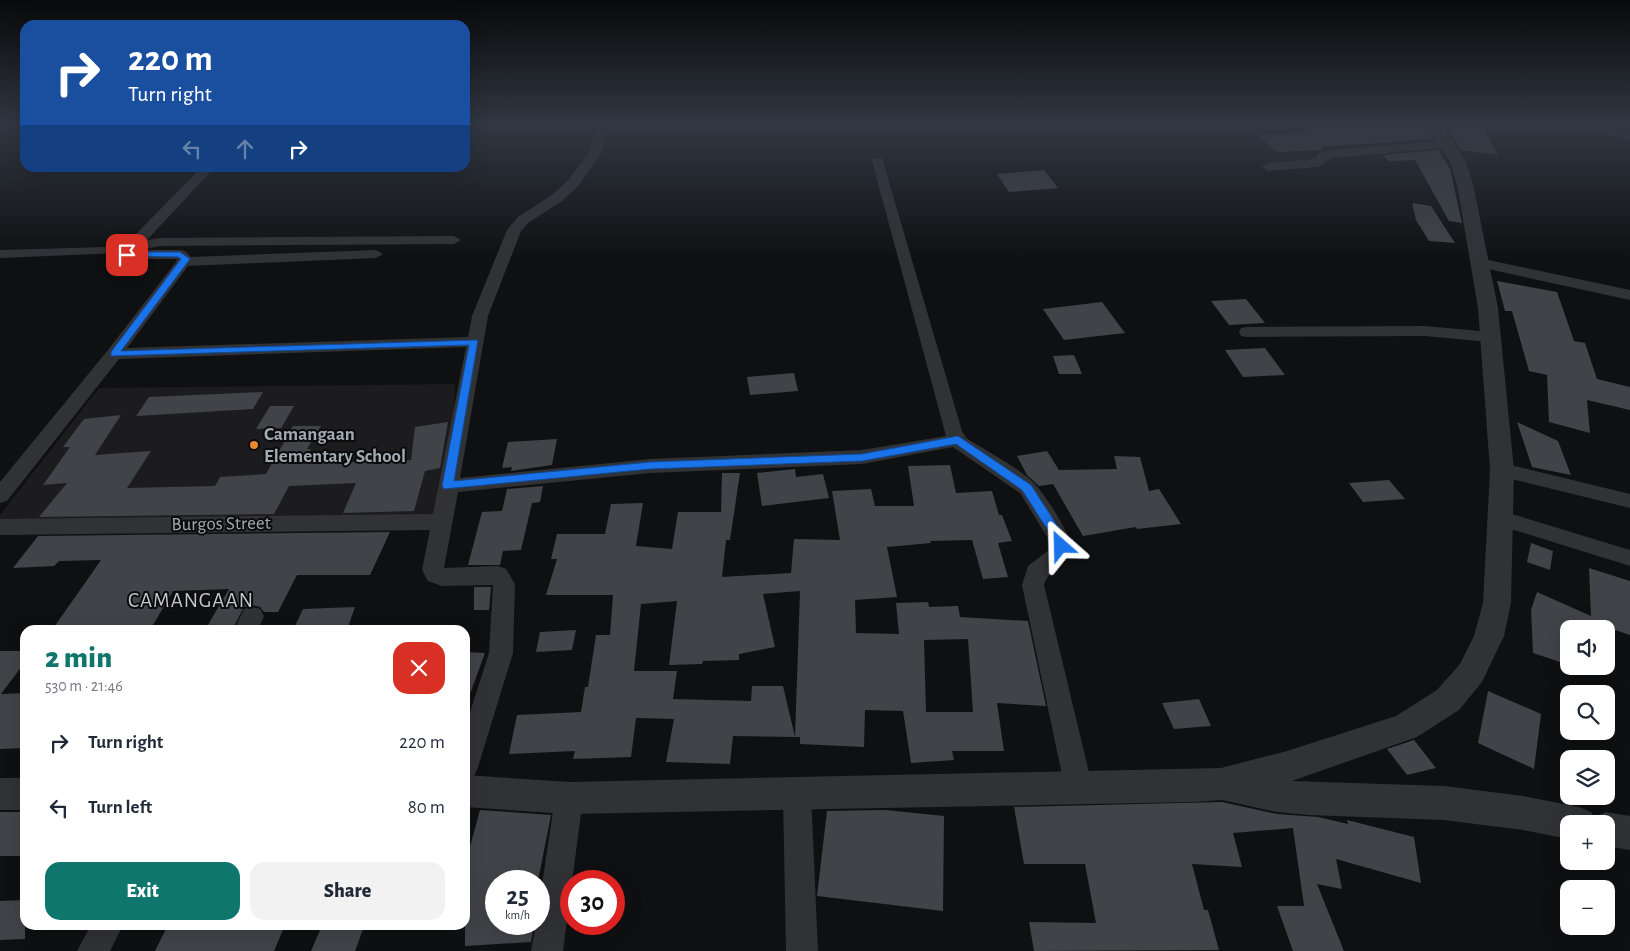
<!DOCTYPE html>
<meta charset="utf-8">
<style>
:root{--surface:#fff;--page:#f2f2f3;--text:#1f2937;--muted:#747a83;--accent:#0f766e}
body{margin:0;font-family:"Alegreya Sans",sans-serif;background:var(--page);color:var(--text);height:100vh;display:flex;flex-direction:column;font-size:19px;white-space:nowrap}
*{box-sizing:border-box;margin:0}
p{font-size:16px;color:var(--muted)}
.icon{flex:none;width:28px;height:28px;fill:none;stroke:currentColor;stroke-width:2;stroke-linecap:round;stroke-linejoin:round}
.map{position:relative;flex:1;overflow:hidden}
.panel{position:absolute;left:20px;top:625px;width:450px;height:305px;display:flex;flex-direction:column;background:var(--surface);border-radius:15px;box-shadow:0 5px 20px #0002}
.panel>*{flex:none}
.top-card{position:absolute;left:20px;top:20px;width:450px;height:152px;border-radius:15px;box-shadow:0 5px 20px #0002;background:#1a4fa0;color:#fff;overflow:hidden}
.tools{position:absolute;left:1560px;top:620px;display:grid;gap:10px}
.tools a{display:grid;place-items:center;width:55px;height:55px;border-radius:10px;background:var(--surface);box-shadow:0 5px 20px #0002;font-size:25px}
.speed{position:absolute;left:485px;top:870px;display:flex;gap:10px;font-size:25px;font-weight:700;text-align:center}
.speed>*{display:grid;place-content:center;width:65px;height:65px;border-radius:50%;background:var(--surface);box-shadow:0 5px 20px #0002;line-height:1}
.speed small{font-size:12px;font-weight:400}
.speed .limit{border:8px solid #d22;background:#fff;color:#111}
.pin{position:absolute;display:grid;place-items:center;width:42px;height:42px;color:#fff;margin:-21px;border-radius:10px;box-shadow:0 2px 8px #0006}
.me{position:absolute;width:55px;margin:-28px;rotate:335deg;stroke-linejoin:round;filter:drop-shadow(0 0 4px #0008)}
.turn{display:flex;align-items:center;gap:18px;height:105px;padding:0 25px;font-size:22px}
.turn .icon{width:65px;height:65px;stroke-width:2.5}
.turn b{display:block;font-size:35px;line-height:42px}
.lanes{display:flex;align-items:center;height:48px;padding:0 25px;background:#0003;justify-content:center;gap:25px;direction:ltr}
.lanes .off{opacity:.35}
.round{display:grid;place-items:center;flex:none;width:52px;height:52px;border-radius:15px;background:var(--page)}
.summary{display:flex;align-items:center;justify-content:space-between;height:85px;padding:0 25px}
h1{font-size:30px;font-weight:800;line-height:38px;color:var(--accent)}
.button{display:flex;gap:10px;margin-top:auto;padding:10px 25px}
.button a{flex:1;height:58px;border-radius:15px;background:var(--accent);color:#fff;font-size:20px;font-weight:800;line-height:58px;text-align:center}
.button a+a{background:var(--page);color:var(--text)}
ul{padding:0;list-style:none}
li{display:flex;align-items:center;gap:15px;height:65px;padding:0 25px}
li div{flex:1}
li b{display:block;font-size:19px}
li em{font-style:normal}
.map>svg:first-child{display:block}
.built{fill:#1c1c1e}
.building{fill:#404347;fill-rule:evenodd}
.lines{fill:none;stroke-linecap:round;stroke-linejoin:round}
.minor{fill:#313236;fill-rule:evenodd}
.tertiary{fill:#313236;fill-rule:evenodd}
.route{fill:#1a73e8;stroke:#114b97}
.poi-dot{fill:#e98830;stroke:#0b0b0c;stroke-width:2}
.labels{text-anchor:middle;dominant-baseline:central;stroke-width:4;stroke-linejoin:round;paint-order:stroke}
.poi-label{font-size:19px;font-weight:bold;fill:#a1a9b1;stroke:#0b0b0c;text-anchor:start}
.street-label{font-size:19px;fill:#a1a9b1;stroke:#0b0b0c}
.quarter-label{font-size:21px;letter-spacing:1px;fill:#c2c7cd;stroke:#0b0b0c}
</style>
<div class="map">
<svg width="1630" height="951" viewBox="0 0 1630 951">
<rect width="100%" height="100%" fill="#0f1011"/>
<!-- built -->
<polygon class="built" points="455,384 454,429 437,519 0,522 0,515 99,388"/>
<!-- building -->
<g class="building">
<polygon points="1306,126 1426,126 1434,139 1320,147 1323,150 1277,152 1257,135 1313,132"/>
<polygon points="1446,126 1483,126 1498,155 1461,150"/>
<polygon points="1438,150 1450,169 1462,223 1449,221 1415,160 1389,161 1382,155"/>
<polygon points="1044,170 1058,188 1009,192 997,174"/>
<polygon points="1412,203 1431,206 1455,243 1429,241 1416,220"/>
<polygon points="1497,281 1557,292 1574,341 1585,343 1597,379 1630,387 1630,410 1587,400 1590,433 1549,422 1547,375 1529,371 1512,311 1505,311"/>
<polygon points="1246,299 1265,323 1229,325 1211,301"/>
<polygon points="1102,302 1125,333 1064,340 1043,309"/>
<polygon points="1265,348 1285,375 1243,377 1225,350"/>
<polygon points="1074,355 1082,374 1059,374 1053,356"/>
<polygon points="794,373 798,391 750,395 747,377"/>
<polygon points="263,392 253,409 136,416 149,397"/>
<polygon points="270,406 294,406 281,428 256,429"/>
<polygon points="121,415 95,455 151,451 127,488 215,486 220,477 266,474 293,426 321,426 307,449 311,449 303,464 411,460 415,427 448,422 440,468 425,471 414,511 343,513 356,483 289,486 274,514 39,517 67,483 43,485 70,447 63,447 84,419"/>
<polygon points="1517,422 1558,441 1571,475 1532,467"/>
<polygon points="557,439 552,465 511,471 512,467 502,468 508,442"/>
<polygon points="1047,451 1059,470 1117,469 1114,456 1140,457 1149,491 1159,489 1181,524 1137,529 1136,527 1083,536 1053,484 1039,486 1027,475 1017,456"/>
<path d="M 950,465 L 956,493 L 992,491 L 999,515 L 1002,515 L 1012,541 L 998,543 L 1008,577 L 983,579 L 972,540 L 930,541 L 931,543 L 887,547 L 897,597 L 855,600 L 856,633 L 899,634 L 896,603 L 928,602 L 929,607 L 958,606 L 960,617 L 1028,621 L 1046,706 L 997,703 L 1004,751 L 952,751 L 954,760 L 911,763 L 903,711 L 865,710 L 864,747 L 800,744 L 800,737 L 795,737 L 800,591 L 763,594 L 775,647 L 739,654 L 739,660 L 703,661 L 702,664 L 669,665 L 677,601 L 641,604 L 634,671 L 677,671 L 673,699 L 751,701 L 752,686 L 783,686 L 795,737 L 733,736 L 730,764 L 666,762 L 674,719 L 636,718 L 631,757 L 573,759 L 575,751 L 509,754 L 517,715 L 581,712 L 585,687 L 588,687 L 596,635 L 610,635 L 613,595 L 546,595 L 557,559 L 551,559 L 557,534 L 605,534 L 611,504 L 643,503 L 636,546 L 672,549 L 678,512 L 721,512 L 722,473 L 740,473 L 730,540 L 726,540 L 722,577 L 791,573 L 794,539 L 840,540 L 832,491 L 871,489 L 875,506 L 914,506 L 908,466 ZM 968,639 L 973,712 L 926,712 L 924,640 Z"/>
<polygon points="795,469 796,477 823,474 829,498 762,506 757,473"/>
<polygon points="1389,480 1405,499 1363,502 1349,483"/>
<polygon points="543,486 540,502 532,503 521,550 503,551 500,565 468,565 482,512 502,511 507,489"/>
<polygon points="390,532 370,575 297,575 278,612 264,612 260,607 252,605 244,607 232,630 205,630 229,589 173,591 150,630 52,630 101,560 59,561 54,566 13,568 38,536"/>
<polygon points="1531,543 1553,551 1550,570 1527,562"/>
<polygon points="1589,568 1630,581 1630,635 1612,629 1569,629 1569,665 1533,653 1531,610 1537,592 1591,616"/>
<polygon points="474,587 491,587 489,610 474,610"/>
<polygon points="355,607 347,630 293,630 303,609"/>
<polygon points="576,630 572,650 536,652 540,632"/>
<polygon points="0,651 25,651 25,662 1,694 25,693 25,748 0,749"/>
<polygon points="465,652 485,653 467,702 465,701"/>
<polygon points="1488,691 1541,714 1534,769 1478,743"/>
<polygon points="1199,699 1211,726 1174,729 1162,703"/>
<polygon points="1414,740 1436,768 1407,775 1387,749"/>
<polygon points="1222,802 1277,814 1318,817 1348,824 1347,820 1414,837 1421,883 1336,859 1342,889 1317,884 1344,951 1293,951 1277,906 1304,906 1293,828 1233,833 1242,867 1192,864 1204,910 1208,910 1219,950 1034,951 1029,922 1096,923 1085,864 1024,864 1014,807"/>
<polygon points="480,810 551,815 538,881 496,881 496,924 534,924 531,942 465,946 465,865"/>
<polygon points="885,810 944,816 943,911 817,896 827,811"/>
<rect x="0" y="812" width="25" height="44"/>
<polygon points="25,900 25,939 0,940 0,901"/>
<polygon points="168,925 285,925 274,951 155,951"/>
<polygon points="321,928 363,929 355,951 311,951"/>
</g>
<g class="lines">
<!-- minor -->
<g class="minor">
<path d="M 596,126 L 608,126 L 601,153 L 579,185 L 562,201 L 528,223 L 521,231 L 488,316 L 460,478 L 650,459 L 862,450 L 946,436 L 872,161 L 874,158 L 882,158 L 962,431 L 966,438 C 985,450 1019,468 1034,483 C 1043,492 1074,538 1071,549 C 1066,566 1048,569 1044,585 L 1093,789 L 1089,798 L 1079,802 L 1069,798 L 1065,789 L 1022,585 L 1028,566 L 1049,550 L 1049,540 L 1020,493 L 953,447 L 862,464 L 650,473 L 458,492 L 444,568 L 498,566 L 506,569 L 515,584 L 513,653 L 478,767 L 474,776 L 465,779 L 465,728 L 489,653 L 493,585 L 442,586 L 428,581 L 422,570 L 430,530 L 0,535 L 0,519 L 433,514 L 466,347 L 119,359 L 7,501 L 0,503 L 0,482 L 108,350 L 176,262 L 177,259 L 131,259 L 119,253 L 0,258 L 0,250 L 106,247 L 127,243 L 201,168 L 214,168 L 147,240 L 161,238 L 454,236 L 461,240 L 454,244 L 161,246 L 137,250 L 180,250 L 185,251 L 191,257 L 376,250 L 383,254 L 376,258 L 188,266 L 127,348 L 468,337 L 472,316 L 507,230 L 518,217 L 552,195 L 569,179 L 589,153 Z"/>
<polygon points="1572,126 1601,126 1630,131 1630,139 1578,130"/>
<polygon points="1447,140 1453,144 1451,147 1332,158 1318,167 1268,171 1262,167 1268,163 1314,159 1320,153 1332,150"/>
<polygon points="1479,258 1630,290 1630,300 1474,266 1471,263"/>
<polygon points="1425,326 1490,332 1496,333 1498,337 1496,341 1490,342 1425,336 1247,337 1241,336 1239,332 1241,328 1247,327"/>
<polygon points="1502,463 1630,494 1630,508 1495,475 1492,470 1495,465"/>
<polygon points="1502,511 1630,550 1630,566 1495,524 1491,519 1495,514"/>
<polygon points="252,607 260,609 264,616 258,630 234,630 244,609"/>
<polygon points="797,781 807,785 811,794 818,951 786,951 783,794 787,785"/>
<polygon points="569,785 579,789 583,798 563,951 531,951 536,924 539,924 539,904 555,798 559,789"/>
<polygon points="91,925 123,925 110,951 77,951"/>
</g>
<!-- tertiary -->
<g class="tertiary">
<polygon points="1428,126 1443,126 1466,162 1473,184 1498,308 1514,470 1511,603 1504,636 1482,682 1459,710 1417,737 1292,781 1444,786 1523,796 1579,807 1591,812 1594,817 1606,812 1630,816 1630,850 1606,846 1606,824 1569,824 1569,839 1523,830 1444,820 1308,815 1277,812 1222,800 1194,802 569,814 465,807 465,775 569,782 1221,768 1287,751 1396,716 1437,690 1460,664 1474,636 1483,603 1490,470 1478,308 1457,184 1450,162"/>
<rect x="0" y="778" width="25" height="32"/>
</g>
</g>
<!-- sky -->
<linearGradient id="sky" x2="0" y2="1"><stop stop-color="#080909"/><stop offset="0.48" stop-color="#313743"/><stop offset="1" stop-color="#313743" stop-opacity="0"/></linearGradient>
<rect width="1630" height="260" fill="url(#sky)"/>
<!-- route -->
<polygon class="route" points="127,252 180,252 190,259 121,351 478,340 454,481 650,462 862,454 958,436 1031,485 1064,536 1068,546 1061,551 1057,550 1054,540 1022,490 956,444 862,461 650,469 444,489 442,486 469,345 111,356 111,352 181,259 178,257 124,256 123,255"/>
<!-- markers -->
<circle class="poi-dot" cx="254" cy="445" r="5"/>
<g class="labels">
<!-- poi labels -->
<g class="poi-label">
<text x="264" y="434">Camangaan<tspan x="264" dy="22">Elementary School</tspan></text>
</g>
<!-- street labels -->
<g class="street-label">
<text transform="translate(221 524) rotate(-1)">Burgos Street</text>
</g>
<!-- quarter labels -->
<g class="quarter-label">
<text x="191" y="600">CAMANGAAN</text>
</g>
</g>
</svg>
<div class="tools">
<a><svg class="icon" aria-label="sound" viewBox="0 0 24 24"><path d="M4 9h4l5-4v14l-5-4H4zM17 9q2 3 0 6"/></svg></a>
<a><svg class="icon" aria-label="search" viewBox="0 0 24 24"><circle cx="10" cy="10" r="6"/><path d="M15 15l6 6"/></svg></a>
<a><svg class="icon" aria-label="layers" viewBox="0 0 24 24"><path d="M12 4l9 5-9 5-9-5zM3 14l9 5 9-5"/></svg></a>
<a>+</a>
<a>−</a>
</div>
<div class="speed"><div>25<small>km/h</small></div><div class="limit">30</div></div>
<div class="pin" style="left:127px;top:255px;background:#d93025"><svg class="icon" aria-label="arrive" viewBox="0 0 24 24"><path d="M6 21V4h12l-3 4 3 4H6"/></svg></div>
<svg class="me" style="left:1061px;top:546px" viewBox="-20 -20 40 40"><path d="M0-17L14 15 0 8-14 15z" fill="#1a73e8" stroke="#fff" stroke-width="4"/></svg>
<div class="top-card">
<div class="turn"><svg class="icon" aria-label="right" viewBox="0 0 24 24"><path d="M7 20v-9h11M14 6l5 5-5 5"/></svg><div><b>220 m</b>Turn right</div></div>
<div class="lanes"><svg class="icon off" aria-label="left" viewBox="0 0 24 24"><path d="M17 20v-9H6M10 6l-5 5 5 5"/></svg><svg class="icon off" aria-label="ahead" viewBox="0 0 24 24"><path d="M12 20V5M6 11l6-6 6 6"/></svg><svg class="icon" aria-label="right" viewBox="0 0 24 24"><path d="M7 20v-9h11M14 6l5 5-5 5"/></svg></div>
</div>
<section class="panel">
<div class="summary"><div><h1>2 min</h1><p>530 m · 21:46</p></div><a class="round" style="background:#d93025;color:#fff"><svg class="icon" aria-label="close" viewBox="0 0 24 24"><path d="M6 6l12 12M18 6L6 18"/></svg></a></div>
<ul>
<li><svg class="icon" aria-label="right" viewBox="0 0 24 24"><path d="M7 20v-9h11M14 6l5 5-5 5"/></svg><div><b>Turn right</b></div><em>220 m</em></li>
<li><svg class="icon" aria-label="left" viewBox="0 0 24 24"><path d="M17 20v-9H6M10 6l-5 5 5 5"/></svg><div><b>Turn left</b></div><em>80 m</em></li>
</ul>
<div class="button"><a>Exit</a><a>Share</a></div>
</section>
</div>
